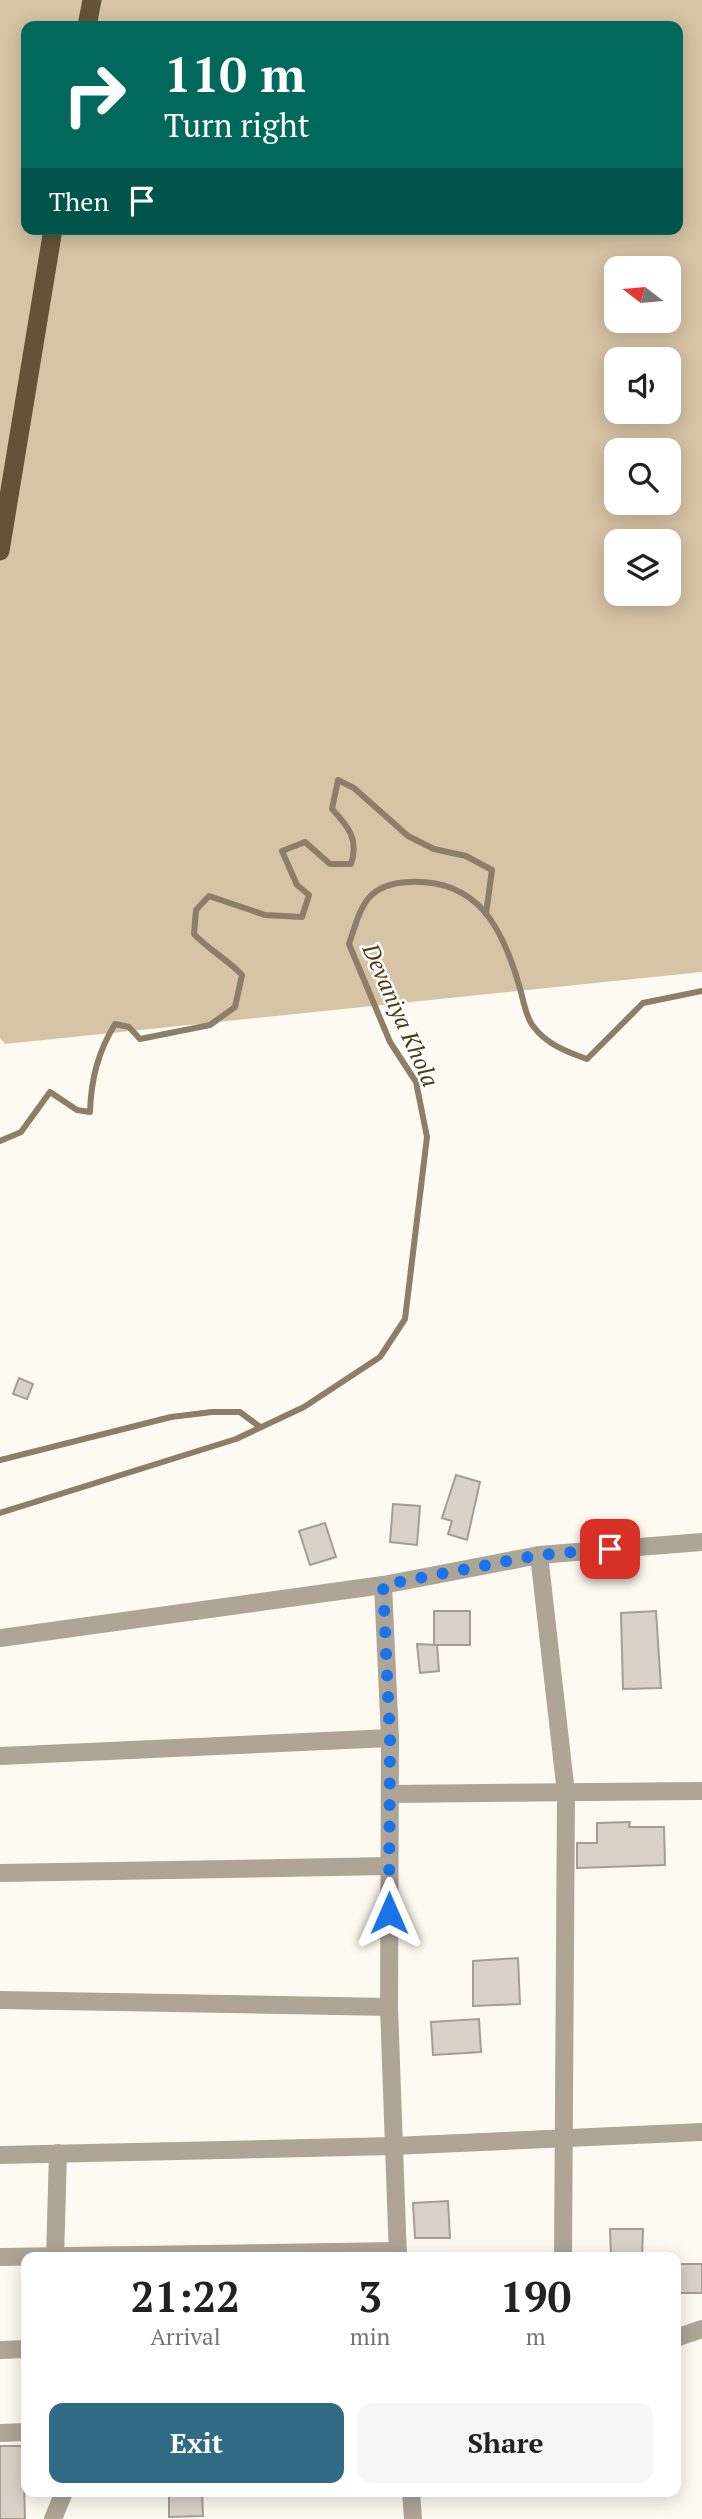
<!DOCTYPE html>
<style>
:root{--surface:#fff;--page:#f6f6f6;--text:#222;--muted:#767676;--accent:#316a83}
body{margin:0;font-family:"PT Serif",serif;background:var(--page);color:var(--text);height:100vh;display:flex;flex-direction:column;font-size:26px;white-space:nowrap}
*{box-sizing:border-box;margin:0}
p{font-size:23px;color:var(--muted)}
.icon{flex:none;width:38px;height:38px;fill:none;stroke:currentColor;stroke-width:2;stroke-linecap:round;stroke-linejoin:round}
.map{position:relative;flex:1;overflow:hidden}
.details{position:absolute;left:21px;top:2252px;width:660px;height:245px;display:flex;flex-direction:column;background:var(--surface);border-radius:14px;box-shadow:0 4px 18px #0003}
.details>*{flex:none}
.top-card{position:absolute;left:21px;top:21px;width:662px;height:214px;border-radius:14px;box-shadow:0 4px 18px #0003;background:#00695c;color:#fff;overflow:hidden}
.needle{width:46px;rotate:286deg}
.fabs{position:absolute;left:604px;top:256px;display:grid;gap:14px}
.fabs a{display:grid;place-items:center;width:77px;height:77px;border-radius:14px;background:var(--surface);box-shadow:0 4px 18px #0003;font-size:35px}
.pin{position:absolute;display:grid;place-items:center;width:60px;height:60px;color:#fff;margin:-30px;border-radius:14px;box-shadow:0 4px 10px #0006}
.me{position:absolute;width:77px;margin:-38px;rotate:0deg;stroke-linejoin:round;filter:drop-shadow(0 0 5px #0008)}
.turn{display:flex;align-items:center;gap:24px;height:147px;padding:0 28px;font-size:32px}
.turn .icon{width:91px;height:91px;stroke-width:2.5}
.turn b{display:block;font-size:49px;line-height:60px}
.then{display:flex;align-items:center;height:66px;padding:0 28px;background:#0003;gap:14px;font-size:26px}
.eta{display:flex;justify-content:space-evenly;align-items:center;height:119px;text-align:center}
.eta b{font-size:42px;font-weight:800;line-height:49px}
.action{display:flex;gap:14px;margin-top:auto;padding:14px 28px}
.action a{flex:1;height:80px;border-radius:14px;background:var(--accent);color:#fff;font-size:28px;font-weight:800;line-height:80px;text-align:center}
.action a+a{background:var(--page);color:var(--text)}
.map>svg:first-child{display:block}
.green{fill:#d7c3a5;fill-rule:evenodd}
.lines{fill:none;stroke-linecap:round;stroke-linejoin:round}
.stream{stroke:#8c7e68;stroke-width:6}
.building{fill:#d9d2c8;stroke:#a39d93;stroke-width:2}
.minor{stroke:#aea597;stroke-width:18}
.trunk{stroke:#645339;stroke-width:19}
.route{stroke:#1a73e8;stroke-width:12;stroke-dasharray:0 21.6}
.labels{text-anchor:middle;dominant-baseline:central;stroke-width:5;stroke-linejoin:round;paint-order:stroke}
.water-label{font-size:23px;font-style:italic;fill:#4f3911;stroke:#fff}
</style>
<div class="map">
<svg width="702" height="2519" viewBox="0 0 702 2519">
<rect width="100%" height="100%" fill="#fffaf1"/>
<!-- green -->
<path class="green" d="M 0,0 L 702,0 L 702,972 L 5,1044 L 0,1038 ZM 26,26 L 677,26 L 677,229 L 26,229 ZM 616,268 L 668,268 L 668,320 L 616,320 ZM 616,359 L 668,359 L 668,411 L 616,411 ZM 616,450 L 668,450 L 668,502 L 616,502 ZM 616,541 L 668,541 L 668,593 L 616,593 Z"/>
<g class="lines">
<!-- stream -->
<g class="stream">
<path d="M 0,1141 L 21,1132 L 50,1092 L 77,1110 L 90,1112 C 91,1079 98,1052 115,1024 L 129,1027 L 140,1039 L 210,1025 L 235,1007 L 242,975 C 227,959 209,950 194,934 L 196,910 L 209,896 L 265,915 L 302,917 L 309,895 L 297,885 L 282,851 L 305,842 L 330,864 L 351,864 C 359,840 349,827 332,809 L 338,780 L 354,788 L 408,836 L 434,849 L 466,856 L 492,870 L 486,914"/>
<polyline points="0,1460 171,1417 212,1412 240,1412 260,1427"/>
<path d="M 0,1513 L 236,1439 L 304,1407 L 380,1357 L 405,1319 L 427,1137 L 416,1082 L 390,1042 L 349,944 C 361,908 365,884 409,882 C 478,879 502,927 519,985 C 523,997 525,1016 533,1026 C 546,1044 567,1052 587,1059 L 643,1003 L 702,991"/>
</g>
</g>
<!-- building -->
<g class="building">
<polygon points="19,1378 33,1384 27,1399 13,1394"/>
<polygon points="456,1475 480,1482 467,1540 448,1534 452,1521 442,1518"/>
<polygon points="393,1504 420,1506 417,1545 390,1542"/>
<polygon points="325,1523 336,1557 310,1565 299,1531"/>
<rect x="434" y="1611" width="36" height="34"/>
<polygon points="656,1611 661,1688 623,1689 621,1613"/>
<polygon points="417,1644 437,1645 439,1671 420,1673"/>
<polygon points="630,1822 629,1827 664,1827 665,1865 577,1868 577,1843 597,1843 597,1823"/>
<polygon points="518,1958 520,2004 473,2006 473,1961"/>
<polygon points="479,2019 481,2052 433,2055 431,2022"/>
<polygon points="448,2201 450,2238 415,2238 413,2203"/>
<polygon points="610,2229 643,2229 642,2258 611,2258"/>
<rect x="679" y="2264" width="23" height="29"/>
<polygon points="0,2446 23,2446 25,2519 0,2519"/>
<polygon points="169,2492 202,2492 203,2516 169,2517"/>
</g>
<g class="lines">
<!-- minor -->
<g class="minor">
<polyline points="539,1555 566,1793 563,2258"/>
<polyline points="383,1585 390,1738 389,2007 398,2258"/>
<polyline points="0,1638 383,1585 539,1555 702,1542"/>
<polyline points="0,1756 390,1738"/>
<polyline points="390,1794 702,1791"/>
<polyline points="0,1873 389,1866"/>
<polyline points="0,2000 389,2007"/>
<polyline points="0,2155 393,2146 702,2132"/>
<polyline points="0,2257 398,2251"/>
<polyline points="55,2258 58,2153"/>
<polyline points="676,2338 702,2329"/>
<polyline points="0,2350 26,2349"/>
<polyline points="0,2433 26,2432"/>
<polyline points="411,2492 413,2519"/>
<polyline points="53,2519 64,2492"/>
</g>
<!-- trunk -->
<g class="trunk">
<polyline points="87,26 92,0"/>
<polyline points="0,551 53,229"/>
</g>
</g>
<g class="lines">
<!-- route -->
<polyline class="route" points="389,1913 390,1738 383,1585 539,1555 610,1549"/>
</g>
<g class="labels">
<!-- water labels -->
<g class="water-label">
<text transform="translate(401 1015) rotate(66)">Devaniya Khola</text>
</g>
</g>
</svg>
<div class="fabs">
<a><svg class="needle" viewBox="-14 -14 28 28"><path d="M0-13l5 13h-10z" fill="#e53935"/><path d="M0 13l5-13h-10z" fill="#767676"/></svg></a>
<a><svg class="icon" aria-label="sound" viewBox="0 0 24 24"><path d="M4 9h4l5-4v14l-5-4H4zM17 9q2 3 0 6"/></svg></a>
<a><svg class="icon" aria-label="search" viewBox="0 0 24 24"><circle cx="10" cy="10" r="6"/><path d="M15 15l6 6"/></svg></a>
<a><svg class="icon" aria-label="layers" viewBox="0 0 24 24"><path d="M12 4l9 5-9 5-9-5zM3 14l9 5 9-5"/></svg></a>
</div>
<div class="pin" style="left:610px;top:1549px;background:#d93025"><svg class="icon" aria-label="arrive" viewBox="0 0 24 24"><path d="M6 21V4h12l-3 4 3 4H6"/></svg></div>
<svg class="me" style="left:389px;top:1913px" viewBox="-20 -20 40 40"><path d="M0-17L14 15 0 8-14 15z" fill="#1a73e8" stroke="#fff" stroke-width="4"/></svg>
<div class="top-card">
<div class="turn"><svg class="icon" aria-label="right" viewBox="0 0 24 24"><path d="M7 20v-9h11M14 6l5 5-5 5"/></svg><div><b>110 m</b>Turn right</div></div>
<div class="then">Then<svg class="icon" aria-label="arrive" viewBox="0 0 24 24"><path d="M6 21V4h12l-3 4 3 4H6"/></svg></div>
</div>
<section class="details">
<div class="eta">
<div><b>21:22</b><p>Arrival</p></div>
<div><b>3</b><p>min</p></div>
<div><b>190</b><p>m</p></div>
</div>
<div class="action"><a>Exit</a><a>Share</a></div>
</section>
</div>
